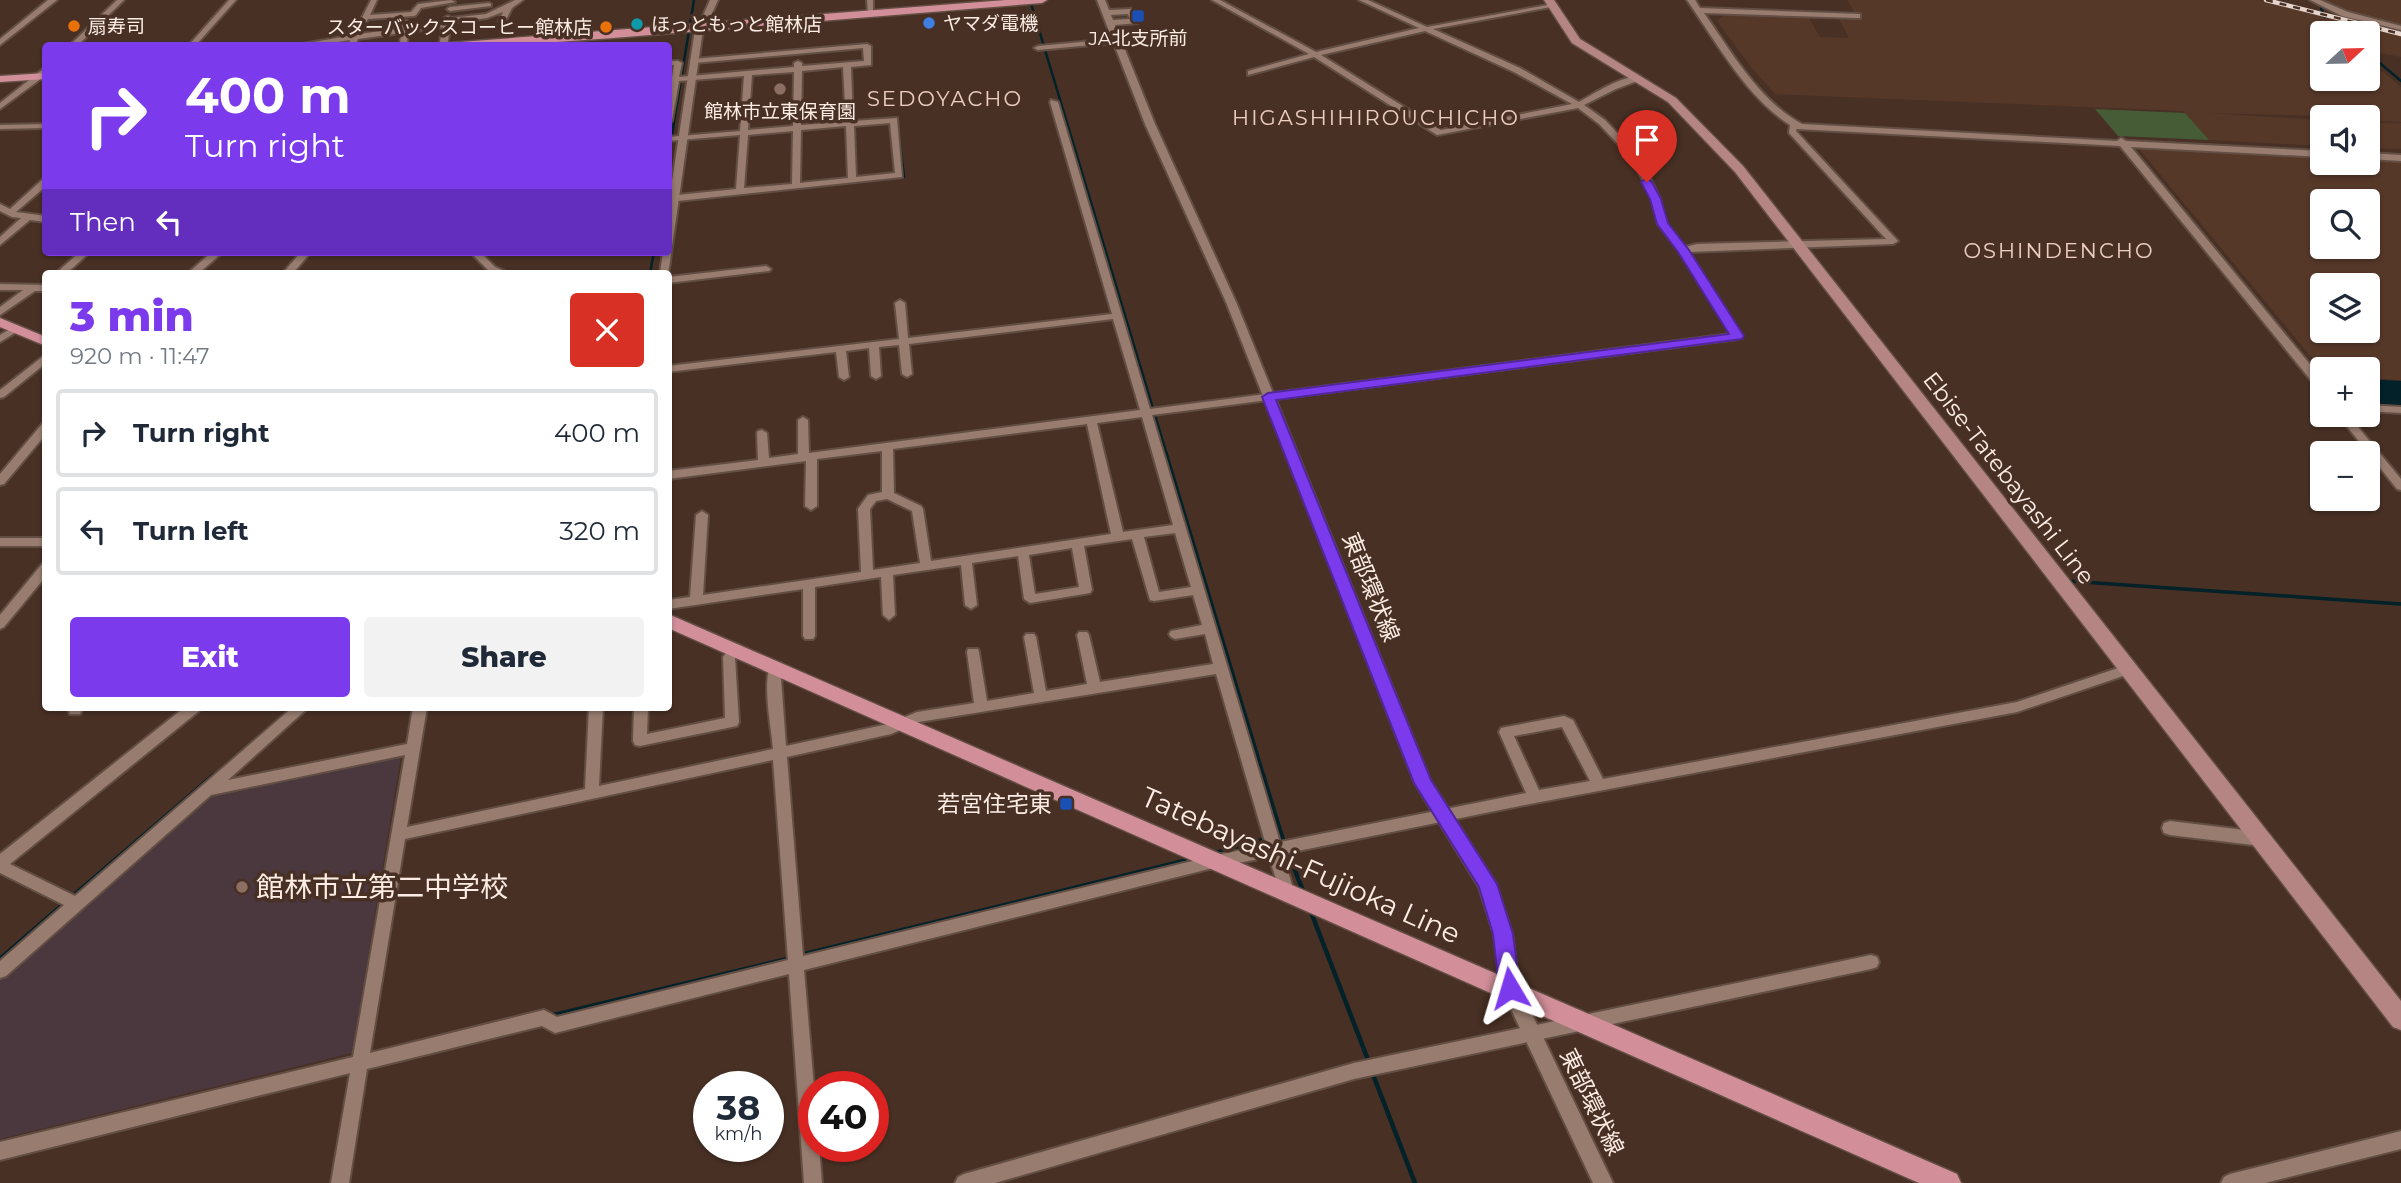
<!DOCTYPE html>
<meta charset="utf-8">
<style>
:root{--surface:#fff;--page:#f2f2f3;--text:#1f2937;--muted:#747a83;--line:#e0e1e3;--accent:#7c3aed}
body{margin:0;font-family:Montserrat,"Noto Sans JP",sans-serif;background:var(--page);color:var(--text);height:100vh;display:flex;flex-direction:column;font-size:26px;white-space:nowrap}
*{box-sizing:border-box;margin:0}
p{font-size:23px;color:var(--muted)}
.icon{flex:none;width:38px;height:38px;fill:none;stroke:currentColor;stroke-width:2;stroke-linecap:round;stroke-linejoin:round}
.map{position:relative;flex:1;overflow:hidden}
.details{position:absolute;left:42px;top:270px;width:630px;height:441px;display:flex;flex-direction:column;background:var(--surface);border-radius:7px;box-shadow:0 2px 5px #0004}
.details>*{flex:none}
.hud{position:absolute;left:42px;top:42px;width:630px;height:214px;border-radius:7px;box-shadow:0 2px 5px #0004;background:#7c3aed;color:#fff;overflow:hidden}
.needle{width:46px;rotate:68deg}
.tools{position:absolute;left:2310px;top:21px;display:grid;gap:14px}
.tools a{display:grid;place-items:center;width:70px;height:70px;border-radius:7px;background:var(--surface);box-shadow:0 2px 5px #0004;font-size:35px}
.speed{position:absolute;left:693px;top:1071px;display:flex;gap:14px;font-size:35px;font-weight:700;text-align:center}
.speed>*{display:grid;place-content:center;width:91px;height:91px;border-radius:50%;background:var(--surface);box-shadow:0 2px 5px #0004;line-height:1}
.speed small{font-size:18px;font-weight:400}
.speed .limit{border:10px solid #d22;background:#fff;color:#111}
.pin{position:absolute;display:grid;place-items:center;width:60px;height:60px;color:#fff;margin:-72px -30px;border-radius:50% 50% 50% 0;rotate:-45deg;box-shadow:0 0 7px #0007}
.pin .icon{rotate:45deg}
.me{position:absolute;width:77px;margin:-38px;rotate:353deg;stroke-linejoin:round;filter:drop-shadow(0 0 5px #0008)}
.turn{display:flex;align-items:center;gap:24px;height:147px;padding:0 28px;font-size:32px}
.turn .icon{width:91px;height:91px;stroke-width:2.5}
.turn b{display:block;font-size:49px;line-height:60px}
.then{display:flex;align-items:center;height:66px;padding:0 28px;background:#0003;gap:14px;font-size:26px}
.round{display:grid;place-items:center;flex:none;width:74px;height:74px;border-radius:7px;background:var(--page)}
.headline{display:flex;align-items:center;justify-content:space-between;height:119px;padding:0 28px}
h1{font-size:42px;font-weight:800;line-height:52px;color:var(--accent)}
.action{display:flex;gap:14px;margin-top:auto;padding:14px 28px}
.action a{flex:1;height:80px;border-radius:7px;background:var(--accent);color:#fff;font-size:28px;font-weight:800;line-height:80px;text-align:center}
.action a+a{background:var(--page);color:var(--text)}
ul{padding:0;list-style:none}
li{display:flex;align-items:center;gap:21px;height:88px;margin:0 14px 10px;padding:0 14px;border:4px solid var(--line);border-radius:7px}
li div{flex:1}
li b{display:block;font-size:26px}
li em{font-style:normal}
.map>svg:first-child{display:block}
.built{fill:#563829;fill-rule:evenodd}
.education{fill:#4b383e}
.green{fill:#455c37}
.water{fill:#022129}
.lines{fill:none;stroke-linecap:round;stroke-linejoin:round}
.stream-far2{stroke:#022129;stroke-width:2.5}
.stream-far1{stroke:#022129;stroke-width:3.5}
.stream{stroke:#022129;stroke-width:4.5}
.minor-casing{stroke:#634e44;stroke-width:4}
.tertiary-casing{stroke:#634e44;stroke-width:4}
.secondary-casing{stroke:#634e44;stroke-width:3}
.primary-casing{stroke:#634e44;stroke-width:3}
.minor{fill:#987c6f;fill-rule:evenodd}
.tertiary{fill:#987c6f;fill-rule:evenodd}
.secondary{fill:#b58584;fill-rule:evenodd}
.primary{fill:#d28f9a;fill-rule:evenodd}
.rail-casing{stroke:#e5d4cb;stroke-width:4.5}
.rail{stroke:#483024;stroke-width:2.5;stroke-dasharray:7;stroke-linecap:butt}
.route{fill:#7c3aed;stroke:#51269a;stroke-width:2}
.transit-dot{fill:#1a4fb4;stroke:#483024;stroke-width:2.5}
.shop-dot{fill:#3f7fe0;stroke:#483024;stroke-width:2.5}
.culture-dot{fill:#0f9aa8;stroke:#483024;stroke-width:2.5}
.food-dot{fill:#e8710a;stroke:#483024;stroke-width:2.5}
.education-dot{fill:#8d6e63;stroke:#483024;stroke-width:2.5}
.labels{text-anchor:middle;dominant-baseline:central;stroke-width:7;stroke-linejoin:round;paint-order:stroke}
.far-poi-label{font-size:19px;fill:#fcece4;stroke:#483024;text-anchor:start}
.far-quarter-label{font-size:21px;letter-spacing:2px;fill:#edcec0;stroke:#483024}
.street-label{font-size:23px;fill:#fcece4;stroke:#483024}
.poi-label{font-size:23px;fill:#fcece4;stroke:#483024;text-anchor:end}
.near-street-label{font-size:28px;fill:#fcece4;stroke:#483024}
.near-poi-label{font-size:28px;fill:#fcece4;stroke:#483024;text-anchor:start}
</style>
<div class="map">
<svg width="2401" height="1183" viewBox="0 0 2401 1183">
<rect width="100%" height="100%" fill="#483024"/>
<!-- built -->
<g class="built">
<polygon points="1847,0 2260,0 2401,36 2401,57 2374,52 2368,47 2368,33 2351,33 2345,28 2325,23 2336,33 2322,33 2322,79 2368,79 2368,60 2401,87 2401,122 2368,120 2368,117 2208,113 2322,120 2322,146 2209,140 2183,111 1775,94 1751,67 1717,21 1723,15 1730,14 1809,18 1820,37 1849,38 1839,19 1859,19"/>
<polygon points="2319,0 2401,0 2401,26 2344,11"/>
<polygon points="2368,122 2401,123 2401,149 2368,148"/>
<path d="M 2143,149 L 2322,157 L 2322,163 L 2368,163 L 2368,159 L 2401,161 L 2401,380 L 2368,378 L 2368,369 L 2322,370 L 2140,150 ZM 2322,201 L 2368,201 L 2368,247 L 2322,247 ZM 2322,285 L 2368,285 L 2368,331 L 2322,331 Z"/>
</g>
<!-- education -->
<polygon class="education" points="401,756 352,1053 0,1139 0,978 209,796"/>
<!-- green -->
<polygon class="green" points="2095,109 2185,113 2209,140 2118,136"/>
<!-- water -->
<polygon class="water" points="2368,379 2401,381 2401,408 2368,406"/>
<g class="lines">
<!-- stream-far2 -->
<g class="stream-far2">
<polyline points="1030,0 1167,455"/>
<polyline points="2321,8 2325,17"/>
<polyline points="2340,30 2344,33"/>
<polyline points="2368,53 2401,81"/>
<polyline points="668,159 694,0"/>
<polyline points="689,200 904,177 897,119"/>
<polyline points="650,273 654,252"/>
</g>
<!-- stream-far1 -->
<g class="stream-far1">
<polyline points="1166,453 1264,777"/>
<polyline points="2068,581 2401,604"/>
<polyline points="212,777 293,707"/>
</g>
<!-- stream -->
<g class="stream">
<polyline points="1263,775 1281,834 1277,836"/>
<polyline points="1281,834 1303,891"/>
<polyline points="1216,853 1266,839"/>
<polyline points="72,897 214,775"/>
<polyline points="1311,912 1370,1065"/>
<polyline points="801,955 1192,859"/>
<polyline points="0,959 66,902"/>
<polyline points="550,1016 791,958"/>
<polyline points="1372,1072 1415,1183"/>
</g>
<!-- minor casing -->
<g class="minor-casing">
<g id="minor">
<polygon points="117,0 124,0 77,46 69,46"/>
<polygon points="229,0 236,0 195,46 188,46"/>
<polygon points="371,0 377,0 370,15 411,12 418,4 451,0 455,2 421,8 416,15 414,16 368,19 360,34 401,28 401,22 405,20 409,22 408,27 444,22 444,18 448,16 451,18 486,14 515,0 523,0 512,8 505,22 499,21 503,12 487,18 451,23 447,46 439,46 443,27 408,32 407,46 400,44 401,33 358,39 355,46 348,46 350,40 313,46 292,46 353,35"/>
<polygon points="867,0 873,0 873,15 868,14"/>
<path d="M 1212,0 L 1220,0 L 1316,52 L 1419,28 L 1359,0 L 1368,0 L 1427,27 L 1553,4 L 1553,6 L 1551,7 L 1433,29 L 1520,68 L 1579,102 C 1597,92 1619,77 1640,76 L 1640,80 L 1616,89 L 1584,105 L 1605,120 L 1640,157 L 1660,199 L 1666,224 L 1685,247 L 1697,244 L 1886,239 L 1789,133 L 1790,125 L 1794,123 L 1798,125 L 1796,131 L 1898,241 L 1893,244 L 1689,252 L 1742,336 L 1737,339 L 1152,415 L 1280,842 L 1526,793 L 1499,732 L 1501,728 L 1506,727 L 1564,716 L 1573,720 L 1603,779 L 2017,702 L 2130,664 L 2135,666 L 2136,669 L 2135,672 L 2017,712 L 1535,803 L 1283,854 L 1294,892 L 1292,897 L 1287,899 L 1282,897 L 1280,892 L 1269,857 L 1217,867 L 804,970 L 814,1087 L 814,1146 L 819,1146 L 822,1183 L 804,1183 L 789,974 L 555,1033 L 542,1026 L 367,1069 L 349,1183 L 331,1183 L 350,1073 L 0,1160 L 0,1142 L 353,1057 L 405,755 L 211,795 L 6,976 L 0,978 L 0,961 L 64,905 L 0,873 L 0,854 L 185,707 L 201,707 L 199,711 L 10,864 L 75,896 L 293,707 L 309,707 L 228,780 L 407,744 L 413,707 L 427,707 L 407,827 L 585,789 L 589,707 L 603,707 L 599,786 L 773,749 C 771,725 762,684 771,663 L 781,663 L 782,666 L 781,678 L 786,746 L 888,724 L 917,712 L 974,703 L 967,652 L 968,649 L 978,649 L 979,652 L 987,701 L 1034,693 L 1024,637 L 1026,634 L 1034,634 L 1036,637 L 1046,691 L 1087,684 L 1077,635 L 1079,632 L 1087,632 L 1089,635 L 1100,682 L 1213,664 L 1205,634 L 1175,639 L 1171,637 L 1169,634 L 1171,631 L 1202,625 L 1193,595 L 1154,601 L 1150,600 L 1132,539 L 1084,546 L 1092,590 L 1090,593 L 1030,603 L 1024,599 L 1018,556 L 972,563 L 977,605 L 971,609 L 965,605 L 961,565 L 893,575 L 895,615 L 889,620 L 883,615 L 881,577 L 815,587 L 815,636 L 813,639 L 805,639 L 803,636 L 803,589 L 668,609 L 668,600 L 690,597 L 696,515 L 702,511 L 708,515 L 703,595 L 861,572 L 858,509 L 868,495 L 882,492 L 882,451 L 817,459 L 817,506 L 811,510 L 805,506 L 806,461 L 668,479 L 668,471 L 758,460 L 757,433 L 758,431 L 762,430 L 767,433 L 769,458 L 798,454 L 798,420 L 803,417 L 808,420 L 809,453 L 1140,410 L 1113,319 L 909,344 L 912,374 L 907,377 L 902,374 L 899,345 L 879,347 L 881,376 L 876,379 L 871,376 L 869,348 L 846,351 L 849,377 L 844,380 L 839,377 L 836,352 L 668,372 L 668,366 L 899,339 L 895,303 L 900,300 L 905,303 L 908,338 L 1112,314 L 1050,102 L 1051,100 L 1058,102 L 1150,409 L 1731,334 L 1679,251 L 1658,224 L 1652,199 L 1633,160 L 1599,124 L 1578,108 L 1437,135 L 1314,57 L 1248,75 L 1248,71 L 1309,54 ZM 1425,31 L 1514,72 L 1572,104 L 1441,130 L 1321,55 ZM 1142,417 L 1173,525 L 1123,532 L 1097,423 ZM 1087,424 L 1111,534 L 931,561 L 923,509 L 921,506 L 894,493 L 893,449 ZM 887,499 L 912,511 L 920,563 L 873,570 L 870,509 L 876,501 ZM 1175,533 L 1191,587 L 1159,592 L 1144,537 ZM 1072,548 L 1079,587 L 1035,594 L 1029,555 ZM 1216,674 L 1266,845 L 1217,855 L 803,956 L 787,757 L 891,734 L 919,722 ZM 1562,727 L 1590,781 L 1539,790 L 1514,736 ZM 773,760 L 788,960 L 557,1017 L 544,1010 L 370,1053 L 405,839 Z"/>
<polygon points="489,3 491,4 491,6 450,11 447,9 450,7"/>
<polygon points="1157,35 1177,40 1173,42 1157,39 1038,50 1034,48 1038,46"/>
<path d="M 867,44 L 871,46 L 871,65 L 851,67 L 853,121 L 897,118 L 902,177 L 668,202 L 668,196 L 736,189 L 740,135 L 668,141 L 668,137 L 740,131 L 744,76 L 679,81 L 672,121 L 668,123 L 668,96 L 671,82 L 668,82 L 668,78 L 672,77 L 674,65 L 668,65 L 668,61 L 678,61 L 682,63 L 679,77 L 794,67 L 794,63 L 798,61 L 802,63 L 802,66 L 864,61 L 863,48 L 694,63 L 690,61 L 694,59 ZM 843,67 L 846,122 L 801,125 L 802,71 ZM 794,72 L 793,126 L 748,130 L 752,75 ZM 890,123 L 895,173 L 856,177 L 854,126 ZM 846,126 L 848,178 L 800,183 L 801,130 ZM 793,131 L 792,184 L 744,188 L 748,135 Z"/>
<polygon points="43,69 46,69 46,75 0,109 0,103"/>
<polygon points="46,124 46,128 0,129 0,125"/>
<polygon points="43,179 46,179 46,186 16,212 46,216 46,222 30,220 0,245 0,237 21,218 12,217 0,211 0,204 10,209"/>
<polygon points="80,252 90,252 67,273 56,273"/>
<polygon points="212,252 223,252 199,273 188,273"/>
<polygon points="301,252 311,252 293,273 283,273"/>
<polygon points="470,252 480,252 495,267 509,273 489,271"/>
<polygon points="766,266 771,269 769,271 668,283 668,277"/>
<polygon points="0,284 46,285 46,291 35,291 0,315 0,307 23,290 0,290"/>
<polygon points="15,326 20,329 18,331 0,342 0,335"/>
<polygon points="46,354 46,363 4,397 0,398 0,390"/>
<polygon points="2368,405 2401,407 2401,413 2368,411"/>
<polygon points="2338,415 2348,415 2401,479 2401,490 2397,489"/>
<polygon points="46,423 46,434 4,484 0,485 0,474 42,424"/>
<rect x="0" y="538" width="46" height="8"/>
<polygon points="46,563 46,576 4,627 0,629 0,615 42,564"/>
<polygon points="736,644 741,646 742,649 735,658 739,722 737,726 640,746 635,745 633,741 634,707 648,707 647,734 725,718 723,657 731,646"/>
<polygon points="70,707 84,707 80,714 70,714 68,710"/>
<polygon points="1871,955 1877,957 1879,962 1877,967 1871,969 1354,1079 995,1183 955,1183 958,1177 964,1174 1354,1063"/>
<polygon points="2401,1131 2401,1149 2265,1183 2221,1183 2224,1177 2230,1174"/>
</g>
</g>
<!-- tertiary casing -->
<g class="tertiary-casing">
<g id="tertiary">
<polygon points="48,0 57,0 0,45 0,39"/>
<polygon points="710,0 718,0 702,36 668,275 668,273 660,273 663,252 668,252 668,208 694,36"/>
<path d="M 1097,0 L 1105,0 L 1109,10 L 1131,9 L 1135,11 L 1138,23 L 1115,25 L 1155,124 L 1236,302 L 1430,780 L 1496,884 L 1512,934 L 1519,987 L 1613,1183 L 1593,1183 L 1501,988 L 1494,934 L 1479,887 L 1415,783 L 1226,302 L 1145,124 ZM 1128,14 L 1130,19 L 1113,20 L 1111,15 Z"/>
<path d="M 1687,0 L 1695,0 L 1700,8 L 1860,14 L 1860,18 L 1857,18 L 1704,13 C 1731,51 1759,101 1802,124 L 2117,141 L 2121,138 L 2126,141 L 2322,151 L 2322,157 L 2131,147 L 2322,379 L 2322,390 L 2318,389 L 2120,146 L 1797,129 C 1750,104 1717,43 1687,0 Z"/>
<polygon points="2310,0 2320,0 2348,12 2401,26 2401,30 2342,16"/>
<polygon points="2368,153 2401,155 2401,161 2368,159"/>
<polygon points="2170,821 2261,832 2267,834 2269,839 2267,844 2261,846 2170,835 2164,833 2162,828 2164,823"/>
</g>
</g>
<!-- secondary casing -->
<g class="secondary-casing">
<polygon id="secondary" points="1544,0 1554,0 1580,39 1676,98 1743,166 2401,1001 2401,1030 2393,1027 1735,172 1668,102 1572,43"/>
</g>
<!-- primary casing -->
<g class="primary-casing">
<g id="primary">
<polygon points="1006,0 1047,0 1042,3 613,38 501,46 442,46 447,43"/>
<polygon points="46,73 46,79 0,82 0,76"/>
<polygon points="0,318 46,337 46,346 0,327"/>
<polygon points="668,614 1957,1174 1961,1183 1919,1183 668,628"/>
</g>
</g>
<!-- minor -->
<use href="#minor" class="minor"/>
<!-- tertiary -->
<use href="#tertiary" class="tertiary"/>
<!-- secondary -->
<use href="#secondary" class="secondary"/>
<!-- primary -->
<use href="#primary" class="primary"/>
<!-- rail casing -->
<g class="rail-casing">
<polyline id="rail" points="2266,0 2401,34"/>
</g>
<!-- rail -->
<use href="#rail" class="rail"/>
</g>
<!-- route -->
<polygon class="route" points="1647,178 1652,182 1661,199 1668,223 1689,250 1744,336 1742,339 1276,400 1431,780 1497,884 1513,934 1520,988 1517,995 1510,998 1502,995 1499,988 1493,934 1479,887 1414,783 1262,397 1268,393 1729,334 1678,252 1657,224 1650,199 1641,182"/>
<!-- markers -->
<g class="transit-dot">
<rect x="1131" y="9" width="14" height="14" rx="3.5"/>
<rect x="1059" y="797" width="14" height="14" rx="3.5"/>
</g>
<circle class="shop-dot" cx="929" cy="23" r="7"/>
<circle class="culture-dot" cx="637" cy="24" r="7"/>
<g class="food-dot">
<circle cx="74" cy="26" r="7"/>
<circle cx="606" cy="27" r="7"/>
</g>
<g class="education-dot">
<circle cx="780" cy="89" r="7"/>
<circle cx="242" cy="887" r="7"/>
</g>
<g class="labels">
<!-- far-poi labels -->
<g class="far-poi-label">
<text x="943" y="23">ヤマダ電機</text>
<text x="651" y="24">ほっともっと館林店</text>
<text x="88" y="26">扇寿司</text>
<text x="592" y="27" text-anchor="end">スターバックスコーヒー館林店</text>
<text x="1138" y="38" text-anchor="middle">JA北支所前</text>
<text x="780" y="111" text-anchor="middle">館林市立東保育園</text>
</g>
<!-- far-quarter labels -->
<g class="far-quarter-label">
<text x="945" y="98">SEDOYACHO</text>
<text x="1376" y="117">HIGASHIHIROUCHICHO</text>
<text x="2059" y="250">OSHINDENCHO</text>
</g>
<!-- street labels -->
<g class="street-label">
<text transform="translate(2009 478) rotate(52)">Ebise-Tatebayashi Line</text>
<text transform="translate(1371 587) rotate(68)">東部環状線</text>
<text transform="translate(1592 1102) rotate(64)">東部環状線</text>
</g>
<!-- poi labels -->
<g class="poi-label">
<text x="1052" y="804">若宮住宅東</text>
</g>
<!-- near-street labels -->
<g class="near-street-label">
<text transform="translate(1301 865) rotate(24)">Tatebayashi-Fujioka Line</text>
</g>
<!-- near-poi labels -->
<g class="near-poi-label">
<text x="256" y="887">館林市立第二中学校</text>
</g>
</g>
</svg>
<div class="tools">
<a><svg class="needle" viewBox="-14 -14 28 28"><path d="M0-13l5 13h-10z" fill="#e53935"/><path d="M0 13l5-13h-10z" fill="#747a83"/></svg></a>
<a><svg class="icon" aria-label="sound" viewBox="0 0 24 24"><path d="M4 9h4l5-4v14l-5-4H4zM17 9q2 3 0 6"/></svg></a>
<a><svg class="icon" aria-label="search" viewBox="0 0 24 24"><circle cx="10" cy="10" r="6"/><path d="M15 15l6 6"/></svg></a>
<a><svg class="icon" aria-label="layers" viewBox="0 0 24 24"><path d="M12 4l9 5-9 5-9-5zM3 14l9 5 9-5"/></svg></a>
<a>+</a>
<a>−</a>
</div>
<div class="speed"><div>38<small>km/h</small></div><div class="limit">40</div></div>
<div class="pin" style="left:1647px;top:182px;background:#d93025"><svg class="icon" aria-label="arrive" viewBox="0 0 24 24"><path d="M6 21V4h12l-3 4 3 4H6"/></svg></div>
<svg class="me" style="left:1510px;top:988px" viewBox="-20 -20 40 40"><path d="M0-17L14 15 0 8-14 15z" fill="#7c3aed" stroke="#fff" stroke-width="4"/></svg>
<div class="hud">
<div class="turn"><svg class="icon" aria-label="right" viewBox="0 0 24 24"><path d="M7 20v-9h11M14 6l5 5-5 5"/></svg><div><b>400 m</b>Turn right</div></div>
<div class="then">Then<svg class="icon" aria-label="left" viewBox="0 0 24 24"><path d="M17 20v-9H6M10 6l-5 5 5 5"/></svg></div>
</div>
<section class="details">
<div class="headline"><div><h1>3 min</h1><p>920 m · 11:47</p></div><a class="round" style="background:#d93025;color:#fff"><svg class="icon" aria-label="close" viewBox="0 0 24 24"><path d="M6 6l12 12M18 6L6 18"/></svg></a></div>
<ul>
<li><svg class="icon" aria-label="right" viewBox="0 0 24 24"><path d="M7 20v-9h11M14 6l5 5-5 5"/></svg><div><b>Turn right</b></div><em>400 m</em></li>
<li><svg class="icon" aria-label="left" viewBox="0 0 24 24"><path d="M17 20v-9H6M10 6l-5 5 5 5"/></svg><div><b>Turn left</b></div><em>320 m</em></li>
</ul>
<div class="action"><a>Exit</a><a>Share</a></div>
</section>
</div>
